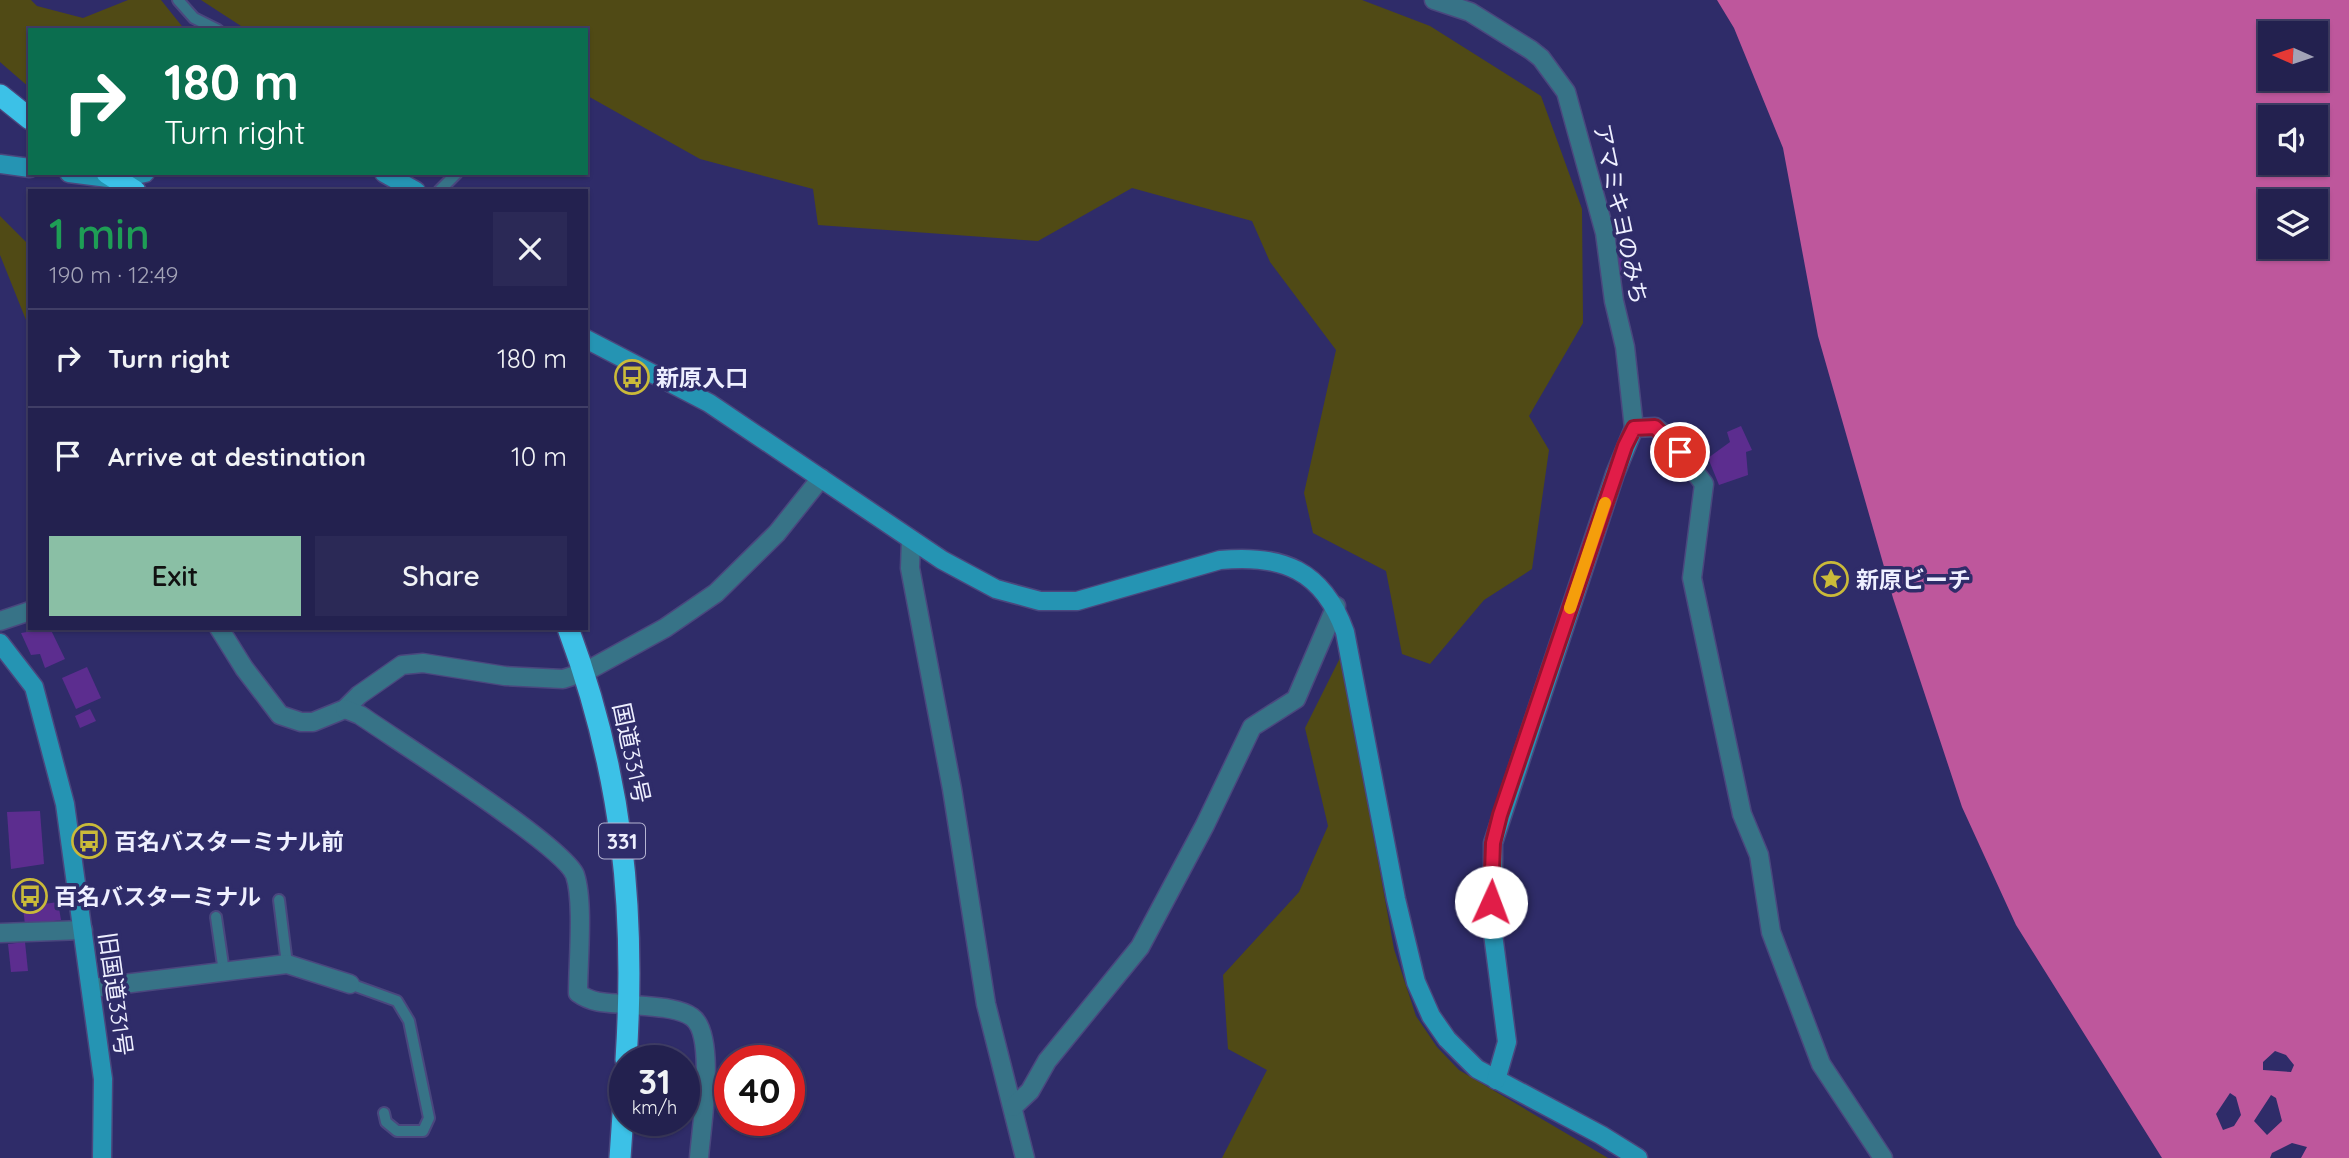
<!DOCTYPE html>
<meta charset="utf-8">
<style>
:root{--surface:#23214f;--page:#2b2956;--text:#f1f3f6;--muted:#a3a3b7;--line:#403e66;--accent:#8abfa5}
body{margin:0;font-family:Quicksand,"Noto Sans JP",sans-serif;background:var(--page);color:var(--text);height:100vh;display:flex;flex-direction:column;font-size:26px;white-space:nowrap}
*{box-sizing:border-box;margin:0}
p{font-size:23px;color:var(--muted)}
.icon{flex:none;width:38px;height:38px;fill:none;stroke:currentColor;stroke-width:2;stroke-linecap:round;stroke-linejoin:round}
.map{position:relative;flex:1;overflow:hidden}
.panel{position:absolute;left:28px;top:189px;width:560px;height:441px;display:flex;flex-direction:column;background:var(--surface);border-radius:0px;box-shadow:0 2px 5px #0004,0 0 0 2px var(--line)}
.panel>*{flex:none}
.banner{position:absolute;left:28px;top:28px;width:560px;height:147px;border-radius:0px;box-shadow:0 2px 5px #0004,0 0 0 2px var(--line);background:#0b6e4f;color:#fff;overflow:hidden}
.needle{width:46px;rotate:273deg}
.controls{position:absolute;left:2258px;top:21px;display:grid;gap:14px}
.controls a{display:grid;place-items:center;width:70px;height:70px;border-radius:0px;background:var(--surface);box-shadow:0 2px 5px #0004,0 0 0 2px var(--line);font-size:35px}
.speed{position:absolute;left:609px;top:1045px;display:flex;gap:14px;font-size:35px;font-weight:700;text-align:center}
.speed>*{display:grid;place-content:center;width:91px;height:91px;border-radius:50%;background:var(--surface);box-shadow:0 2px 5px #0004,0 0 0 2px var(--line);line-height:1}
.speed small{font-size:18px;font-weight:400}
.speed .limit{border:10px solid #d22;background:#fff;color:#111}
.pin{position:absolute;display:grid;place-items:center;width:60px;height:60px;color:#fff;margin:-30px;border:4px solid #fff;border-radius:50%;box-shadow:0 2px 7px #0007}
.me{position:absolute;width:77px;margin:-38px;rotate:2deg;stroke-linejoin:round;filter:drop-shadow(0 0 5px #0008)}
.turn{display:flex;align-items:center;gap:24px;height:147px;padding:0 21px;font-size:32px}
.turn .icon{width:91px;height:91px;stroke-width:2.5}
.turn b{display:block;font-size:49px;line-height:60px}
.round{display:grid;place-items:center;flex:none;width:74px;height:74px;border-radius:0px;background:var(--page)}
.head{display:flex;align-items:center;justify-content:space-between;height:119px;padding:0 21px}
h1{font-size:42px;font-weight:600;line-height:52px;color:#1e9e55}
.button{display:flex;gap:14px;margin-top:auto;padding:14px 21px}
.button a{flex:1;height:80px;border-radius:0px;background:var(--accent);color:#111;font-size:28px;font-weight:600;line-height:80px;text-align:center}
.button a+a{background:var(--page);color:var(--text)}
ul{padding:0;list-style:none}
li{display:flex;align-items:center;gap:21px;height:98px;padding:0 21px;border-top:2px solid var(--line)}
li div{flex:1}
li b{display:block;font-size:26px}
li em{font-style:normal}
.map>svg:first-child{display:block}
.green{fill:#504a15}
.water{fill:#be579c;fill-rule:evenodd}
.building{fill:#5c2d8f}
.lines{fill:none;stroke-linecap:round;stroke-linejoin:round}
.lane-casing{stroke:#4a477e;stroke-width:14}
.street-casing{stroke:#4a477e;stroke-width:21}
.secondary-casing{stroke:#4a477e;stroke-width:21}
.highway-casing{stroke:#4a477e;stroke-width:24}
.lane{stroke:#377387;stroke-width:10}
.street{stroke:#377387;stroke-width:18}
.secondary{stroke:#2594b3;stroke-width:18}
.highway{stroke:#3cc1e7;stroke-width:21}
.route-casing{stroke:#92132f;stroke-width:18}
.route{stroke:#e11d48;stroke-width:12}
.slow{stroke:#f59e0b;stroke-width:12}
.labels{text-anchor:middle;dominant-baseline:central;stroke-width:7;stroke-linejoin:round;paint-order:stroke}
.shield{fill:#2f2c69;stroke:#b5b4d2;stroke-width:2}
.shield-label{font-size:21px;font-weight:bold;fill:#eeefff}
.street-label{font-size:23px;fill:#eeefff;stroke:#2f2c69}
.poi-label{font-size:23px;font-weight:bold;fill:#eeefff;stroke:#2f2c69;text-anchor:start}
</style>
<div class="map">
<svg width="2349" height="1158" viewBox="0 0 2349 1158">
<rect width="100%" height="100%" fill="#2f2c69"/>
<!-- green -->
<g class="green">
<polygon points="0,0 31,0 37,6 83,18 128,0 161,0 185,30 30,30 30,88 0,62"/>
<polygon points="201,0 1362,0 1430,26 1541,96 1582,209 1583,323 1529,416 1549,450 1532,569 1484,600 1430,664 1402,654 1386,571 1313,533 1304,493 1336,350 1270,262 1252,221 1132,188 1038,241 818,225 813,189 700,159 586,95 586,30 256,30 241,26"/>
<polygon points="0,216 30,246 30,330 0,255"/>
<polygon points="1341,656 1394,949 1416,1016 1437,1047 1459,1070 1608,1158 1222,1158 1267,1070 1228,1049 1223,975 1299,892 1328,826 1305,728"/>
</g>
<!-- water -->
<path class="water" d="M 1717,0 L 2349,0 L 2349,1158 L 2301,1158 L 2307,1147 L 2292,1143 L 2272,1153 L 2270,1158 L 2162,1158 L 2016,925 L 1962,807 L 1893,598 L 1818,336 L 1783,148 L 1734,28 ZM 2270,33 L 2315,33 L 2315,79 L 2270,79 ZM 2270,117 L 2315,117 L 2315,163 L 2270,163 ZM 2270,201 L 2315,201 L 2315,247 L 2270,247 ZM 2275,1051 L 2286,1055 L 2294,1065 L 2291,1072 L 2263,1070 L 2263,1062 ZM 2230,1093 L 2236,1097 L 2241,1115 L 2234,1126 L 2223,1130 L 2216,1114 ZM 2271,1095 L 2276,1098 L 2282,1121 L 2267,1135 L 2254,1121 Z"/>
<!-- building -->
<g class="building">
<polygon points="1622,253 1631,254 1625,278 1620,277 1617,262"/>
<polygon points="1741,426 1752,450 1746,452 1748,475 1719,485 1708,458 1730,442 1727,432"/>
<polygon points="50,628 65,659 45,668 40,654 31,655 21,633"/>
<polygon points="87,667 101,698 76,709 62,678"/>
<polygon points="90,709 96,721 80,728 75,716"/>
<polygon points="40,811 44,864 11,869 7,812"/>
<polygon points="58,902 61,920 25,925 23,907"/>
<polygon points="25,942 28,971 11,972 8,944"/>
</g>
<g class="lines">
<!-- lane casing -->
<g class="lane-casing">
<g id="lane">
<polyline points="178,0 194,18 218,30"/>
<polyline points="439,191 457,173"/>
<polyline points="279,900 287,964"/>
<polyline points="216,917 224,972"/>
<polyline points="350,984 397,1001 409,1021 429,1118 423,1131 397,1131 386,1122 384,1113"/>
</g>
</g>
<!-- street casing -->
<g class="street-casing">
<g id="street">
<polyline points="1434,0 1470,12 1531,50 1541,58 1566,92 1605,233 1614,301 1625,347 1634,428 1655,427 1671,440 1704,484 1692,578 1742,814 1759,855 1771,932 1821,1064 1883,1158"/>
<polyline points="911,540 910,568 952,789 986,1004 1025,1158"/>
<polyline points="0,621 30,611"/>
<polyline points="219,628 244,668 280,715 301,722 313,722 345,709 359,695 402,665 423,663 505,676 563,679 585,672 665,628 716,593 777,533 821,478"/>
<path d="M 345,709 L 360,715 C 396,740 564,846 575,875 C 584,902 578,962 578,993 C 596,1006 614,1002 634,1005 C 651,1007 678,1007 692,1017 C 717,1035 701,1129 699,1158"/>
<polyline points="0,933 83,930"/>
<polyline points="91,988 287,964 350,984"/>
<polyline points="1013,1107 1030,1091 1047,1061 1140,947 1205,825 1252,727 1296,699 1336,606"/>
</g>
</g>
<!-- secondary casing -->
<g class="secondary-casing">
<g id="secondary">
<polyline points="0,164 30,168"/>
<polyline points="69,173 116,179 145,173"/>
<polyline points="384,173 416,191"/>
<path d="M 586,339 L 709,403 L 942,560 L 996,589 L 1040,601 L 1077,601 L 1220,560 C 1282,554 1323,570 1345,632 L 1396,899 L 1416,982 L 1431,1016 L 1447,1039 L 1477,1069 L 1601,1135 L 1638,1158"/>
<polyline points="0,643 34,687 65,804 103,1079 102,1158"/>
<polyline points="1496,1080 1507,1042 1493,934 1493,843 1615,474 1634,428"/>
</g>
</g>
<!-- highway casing -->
<g class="highway-casing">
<g id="highway">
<polyline points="0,95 30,119"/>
<polyline points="107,173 135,191"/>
<path d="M 568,628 C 622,773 636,907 626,1060"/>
<polyline points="620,1158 625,1085"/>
</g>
</g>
<!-- lane -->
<use href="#lane" class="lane"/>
<!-- street -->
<use href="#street" class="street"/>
<!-- secondary -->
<use href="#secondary" class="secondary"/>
<!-- highway -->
<use href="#highway" class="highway"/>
</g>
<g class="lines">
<!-- route casing -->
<g class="route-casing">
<polyline id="route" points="1491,902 1493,843 1500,815 1625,446 1634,428 1655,427 1680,452"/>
</g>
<!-- route -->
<use href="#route" class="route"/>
<!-- slow -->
<polyline class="slow" points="1570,608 1605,503"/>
</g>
<!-- icons -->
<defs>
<g id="bus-ring" transform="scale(1.75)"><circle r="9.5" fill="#2f2c69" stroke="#caba39" stroke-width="1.5"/><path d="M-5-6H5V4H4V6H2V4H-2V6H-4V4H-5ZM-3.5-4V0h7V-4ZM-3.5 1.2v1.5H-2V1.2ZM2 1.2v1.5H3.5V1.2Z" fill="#caba39"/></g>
<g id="sight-ring" transform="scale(1.75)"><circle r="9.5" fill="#2f2c69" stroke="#caba39" stroke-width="1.5"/><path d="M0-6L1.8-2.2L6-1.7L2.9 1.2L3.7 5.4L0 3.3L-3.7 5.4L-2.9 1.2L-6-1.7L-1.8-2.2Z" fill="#caba39"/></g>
</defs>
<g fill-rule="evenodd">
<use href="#bus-ring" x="632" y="377"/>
<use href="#sight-ring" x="1831" y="579"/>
<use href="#bus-ring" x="89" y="841"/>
<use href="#bus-ring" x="30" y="896"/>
</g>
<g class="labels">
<!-- shield labels -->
<rect class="shield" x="599" y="823.5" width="46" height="35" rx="5"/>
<g class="shield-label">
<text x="622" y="841">331</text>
</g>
<!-- street labels -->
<g class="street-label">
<text transform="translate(1621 214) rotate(78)">アマミキヨのみち</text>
<text transform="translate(632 753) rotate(78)">国道331号</text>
<text transform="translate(116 994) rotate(82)">旧国道331号</text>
</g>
<!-- poi labels -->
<g class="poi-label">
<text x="656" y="377">新原入口</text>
<text x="1856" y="579">新原ビーチ</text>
<text x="114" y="841">百名バスターミナル前</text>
<text x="54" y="896">百名バスターミナル</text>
</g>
</g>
</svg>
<div class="controls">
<a><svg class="needle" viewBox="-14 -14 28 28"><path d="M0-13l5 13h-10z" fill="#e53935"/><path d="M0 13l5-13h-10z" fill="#a3a3b7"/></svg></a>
<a><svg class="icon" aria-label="sound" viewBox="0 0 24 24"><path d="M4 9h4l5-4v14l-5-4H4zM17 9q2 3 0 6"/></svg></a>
<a><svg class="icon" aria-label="layers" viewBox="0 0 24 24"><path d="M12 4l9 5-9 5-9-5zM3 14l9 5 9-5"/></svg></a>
</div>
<div class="speed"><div>31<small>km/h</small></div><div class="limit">40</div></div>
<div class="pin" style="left:1680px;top:452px;background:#d93025"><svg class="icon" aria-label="arrive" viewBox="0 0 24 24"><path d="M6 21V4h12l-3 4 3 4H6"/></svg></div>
<svg class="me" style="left:1491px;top:902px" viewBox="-20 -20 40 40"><circle r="19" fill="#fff"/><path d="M0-13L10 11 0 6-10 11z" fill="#e11d48"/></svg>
<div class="banner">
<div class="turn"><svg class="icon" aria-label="right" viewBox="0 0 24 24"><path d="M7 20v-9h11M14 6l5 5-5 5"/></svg><div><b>180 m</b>Turn right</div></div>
</div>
<section class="panel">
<div class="head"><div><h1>1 min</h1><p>190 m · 12:49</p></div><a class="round"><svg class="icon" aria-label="close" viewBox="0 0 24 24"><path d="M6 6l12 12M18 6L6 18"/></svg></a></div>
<ul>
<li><svg class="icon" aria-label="right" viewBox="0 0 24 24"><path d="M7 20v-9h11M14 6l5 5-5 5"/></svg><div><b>Turn right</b></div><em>180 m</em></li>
<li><svg class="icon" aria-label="arrive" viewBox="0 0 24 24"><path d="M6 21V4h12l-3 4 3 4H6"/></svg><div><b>Arrive at destination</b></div><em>10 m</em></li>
</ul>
<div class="button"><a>Exit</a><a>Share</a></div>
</section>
</div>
